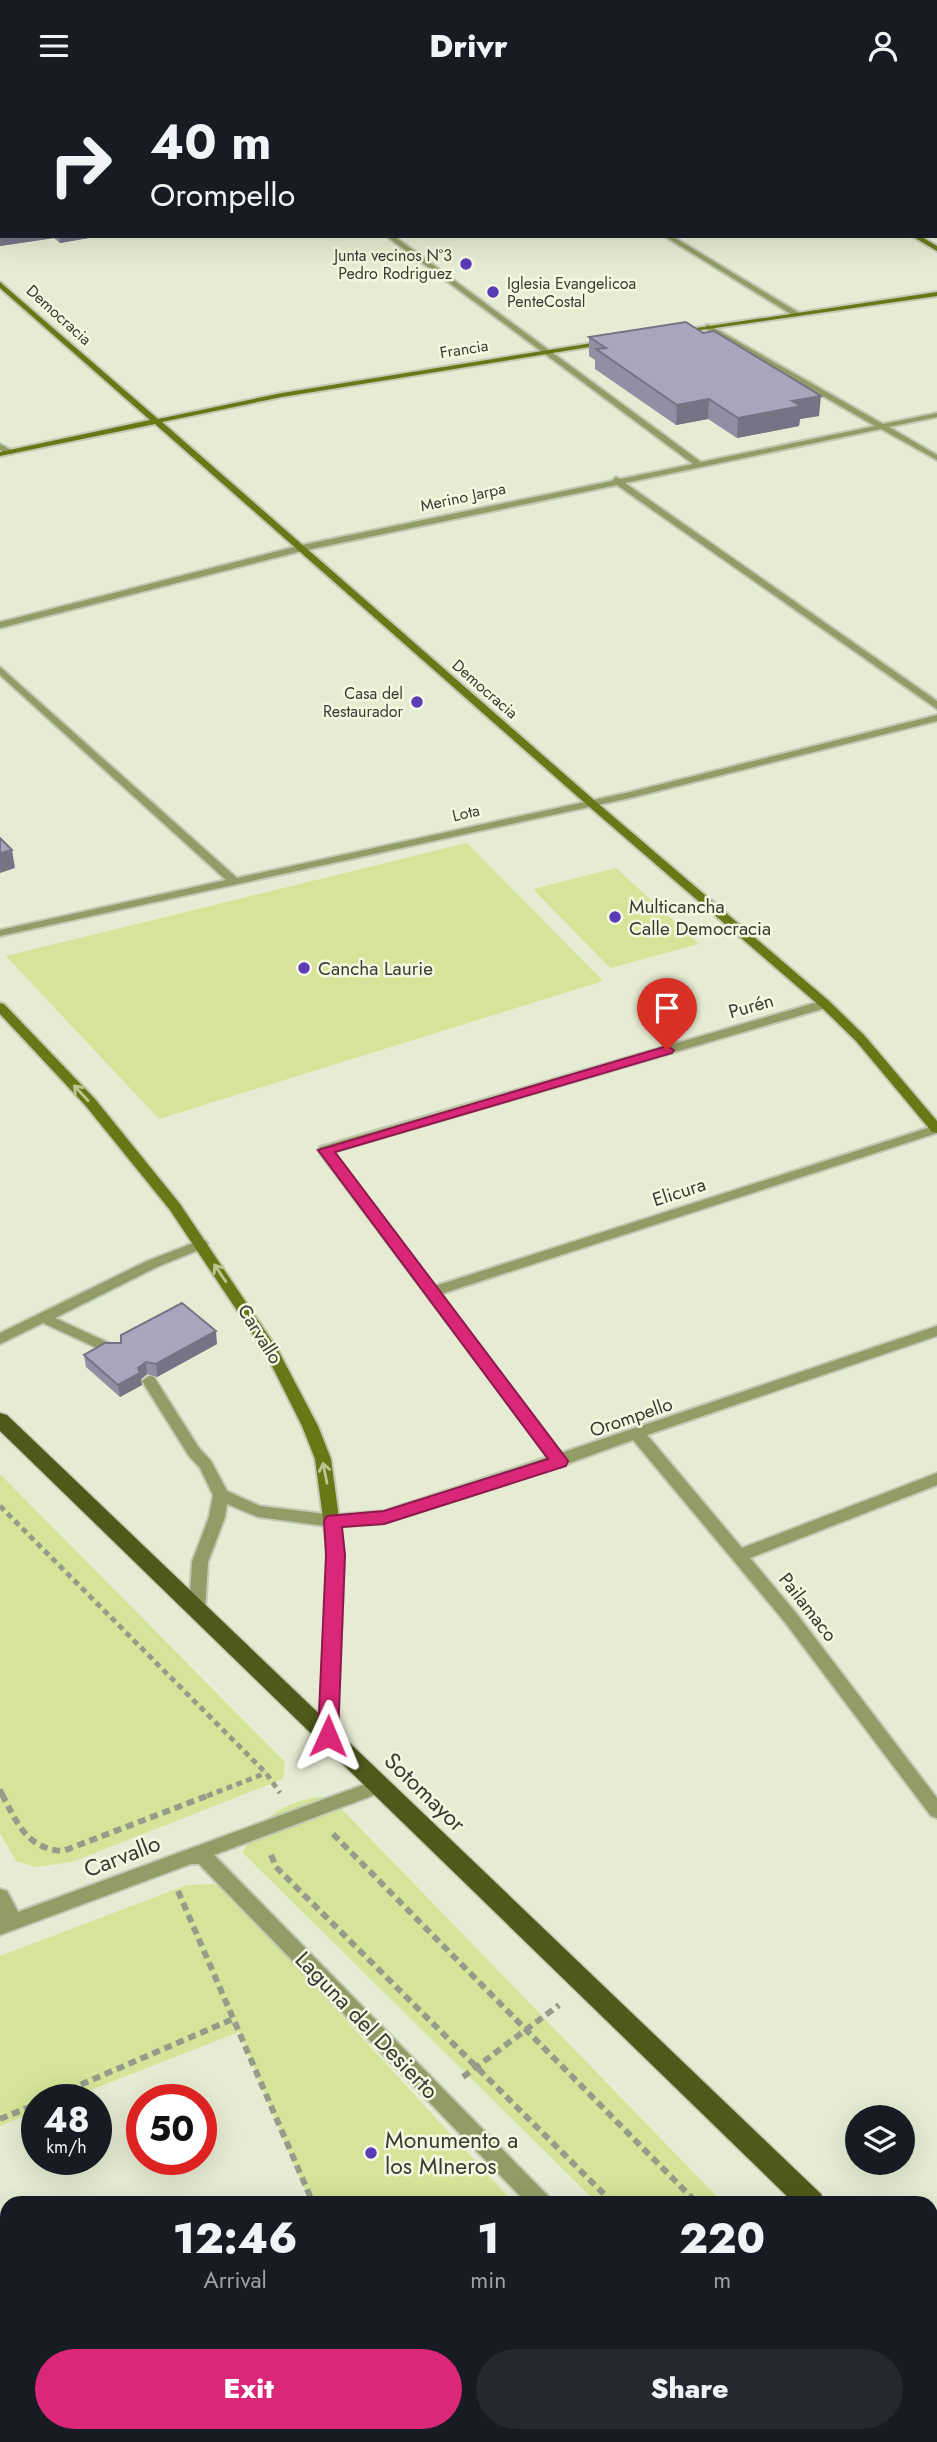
<!DOCTYPE html>
<meta charset="utf-8">
<style>
:root{--surface:#171b24;--page:#242831;--text:#f1f3f6;--muted:#9ea1a6;--accent:#db2777}
body{margin:0;font-family:Jost,sans-serif;background:var(--page);color:var(--text);height:100vh;display:flex;flex-direction:column;font-size:26px;white-space:nowrap}
*{box-sizing:border-box;margin:0}
p{font-size:23px;color:var(--muted)}
.icon{flex:none;width:38px;height:38px;fill:none;stroke:currentColor;stroke-width:2;stroke-linecap:round;stroke-linejoin:round}
.map{position:relative;flex:1;overflow:hidden}
.drawer{position:absolute;left:0px;top:2105px;width:938px;height:247px;display:flex;flex-direction:column;background:var(--surface);border-radius:21px 21px 0 0;box-shadow:0 7px 28px #0002}
.drawer>*{flex:none}
.top-card{position:absolute;left:0px;top:0px;width:938px;height:147px;box-shadow:0 7px 28px #0002;background:#171b24;color:var(--text);overflow:hidden}
.buttons{position:absolute;left:845px;top:2014px;display:grid;gap:14px}
.buttons a{display:grid;place-items:center;width:70px;height:70px;border-radius:50%;background:var(--surface);box-shadow:0 7px 28px #0002;font-size:35px}
.speed{position:absolute;left:21px;top:1993px;display:flex;gap:14px;font-size:35px;font-weight:700;text-align:center}
.speed>*{display:grid;place-content:center;width:91px;height:91px;border-radius:50%;background:var(--surface);box-shadow:0 7px 28px #0002;line-height:1}
.speed small{font-size:18px;font-weight:400}
.speed .limit{border:10px solid #d22;background:#fff;color:#111}
.pin{position:absolute;display:grid;place-items:center;width:60px;height:60px;color:#fff;margin:-72px -30px;border-radius:50% 50% 50% 0;rotate:-45deg;box-shadow:0 0 7px #0007}
.pin .icon{rotate:45deg}
.me{position:absolute;width:77px;margin:-38px;rotate:1deg;stroke-linejoin:round;filter:drop-shadow(0 0 5px #0008)}
.turn{display:flex;align-items:center;gap:24px;height:147px;padding:0 35px;font-size:32px}
.turn .icon{width:91px;height:91px;stroke-width:2.5}
.turn b{display:block;font-size:49px;line-height:60px}
.eta{display:flex;justify-content:space-evenly;align-items:center;height:119px;text-align:center}
.eta b{font-size:42px;font-weight:800;line-height:49px}
.cta{display:flex;gap:14px;margin-top:auto;padding:14px 35px}
.cta a{flex:1;height:80px;border-radius:42px;background:var(--accent);color:#fff;font-size:28px;font-weight:800;line-height:80px;text-align:center}
.cta a+a{background:var(--page);color:var(--text)}
header{display:flex;justify-content:space-between;align-items:center;height:91px;padding:0 35px;background:var(--surface);font-size:32px;font-weight:800}
.map>svg:first-child{display:block}
.green{fill:#d5e498}
.lines{fill:none;stroke-linecap:round;stroke-linejoin:round}
.lane-casing{stroke:#c3c9b3;stroke-width:4}
.street-casing{stroke:#c3c9b3;stroke-width:4}
.secondary-casing{stroke:#c3c9b3;stroke-width:4}
.primary-casing{stroke:#c3c9b3;stroke-width:3}
.path-far1{stroke:#979c8a;stroke-width:5;stroke-dasharray:6 4.5;stroke-linecap:butt}
.path{stroke:#979c8a;stroke-width:6;stroke-dasharray:8 5;stroke-linecap:butt}
.lane{fill:#929c66;fill-rule:evenodd}
.street{fill:#929c66;fill-rule:evenodd}
.secondary{fill:#697717;fill-rule:evenodd}
.primary{fill:#4f5919;fill-rule:evenodd}
.wall{fill:#908fa3}
.shaded-wall{fill:#767484}
.building{fill:#a8a6bd;stroke:#767484;stroke-width:2}
.oneway{stroke:#bcc590}
.route{fill:#db2777;stroke:#8e194d;stroke-width:2}
.poi-dot{fill:#5a3cb4;stroke:#f3f9e0;stroke-width:2.5}
.labels{text-anchor:middle;dominant-baseline:central;stroke-width:5;stroke-linejoin:round;paint-order:stroke}
.far-poi-label{font-size:16px;fill:#393b32;stroke:#f3f9e0;text-anchor:end}
.far-street-label{font-size:16px;fill:#393b32;stroke:#f3f9e0}
.poi-label{font-size:19px;fill:#393b32;stroke:#f3f9e0;text-anchor:start}
.street-label{font-size:19px;fill:#393b32;stroke:#f3f9e0}
.near-street-label{font-size:23px;fill:#393b32;stroke:#f3f9e0}
.near-poi-label{font-size:23px;fill:#393b32;stroke:#f3f9e0;text-anchor:start}
</style>
<header><svg class="icon" aria-label="menu" viewBox="0 0 24 24"><path d="M4 6h16M4 12h16M4 18h16"/></svg>Drivr<svg class="icon" aria-label="person" viewBox="0 0 24 24"><circle cx="12" cy="8" r="4"/><path d="M4 21q1-7 8-7t8 7"/></svg></header>
<div class="map">
<svg width="937" height="2351" viewBox="0 0 937 2351">
<rect width="100%" height="100%" fill="#e6ecd3"/>
<!-- green -->
<g class="green">
<polygon points="467,752 603,890 159,1028 6,865"/>
<polygon points="616,777 699,853 610,877 533,798"/>
<polygon points="0,1383 285,1671 283,1688 72,1771 35,1776 16,1770 0,1742"/>
<path d="M 318,1706 L 331,1707 L 723,2112 L 597,2112 L 243,1762 C 257,1728 283,1712 318,1706 Z"/>
<polygon points="213,1793 228,1801 514,2112 310,2112 239,1941 65,2009 37,2009 37,2020 0,2035 0,1865 187,1794"/>
<polygon points="931,2327 937,2334 937,2351 839,2351 833,2345 931,2345"/>
<polygon points="611,2345 751,2345 757,2351 614,2351"/>
</g>
<g class="lines">
<!-- lane casing -->
<g class="lane-casing">
<g id="lane">
<polygon points="201,1149 206,1150 208,1153 206,1156 157,1176 55,1227 120,1257 122,1260 120,1263 110,1263 43,1232 0,1253 0,1242 147,1170"/>
<polygon points="149,1285 154,1286 199,1357 211,1370 227,1400 260,1415 333,1424 339,1426 341,1430 339,1434 333,1436 258,1426 227,1413 225,1426 208,1471 205,1519 203,1523 197,1525 191,1523 189,1519 192,1471 209,1426 213,1404 200,1377 189,1365 142,1290"/>
</g>
</g>
<!-- street casing -->
<g class="street-casing">
<g id="street">
<polygon points="478,0 484,0 486,2 480,2"/>
<rect x="0" y="53" width="2" height="4"/>
<rect x="936" y="62" width="1" height="4"/>
<polygon points="386,145 394,145 701,371 875,335 706,238 706,234 709,234 883,333 937,322 937,326 889,336 937,364 937,369 881,338 625,392 937,610 937,618 617,394 302,460 0,537 0,531 302,454 612,390 616,386 620,388 693,373"/>
<polygon points="664,145 672,145 801,223 794,225"/>
<polygon points="0,353 11,359 11,363 5,363 0,359"/>
<polygon points="0,576 237,787 630,701 937,624 937,630 630,707 0,845 0,839 226,789 0,584"/>
<polygon points="825,909 829,910 831,913 829,916 333,1061 435,1195 937,1034 937,1042 441,1203 561,1362 937,1235 937,1245 647,1344 742,1457 937,1382 937,1394 750,1467 796,1522 937,1707 937,1727 931,1725 784,1530 633,1349 564,1374 385,1432 333,1436 327,1434 325,1430 327,1426 333,1424 385,1420 548,1366 320,1062 318,1059 320,1056"/>
<polygon points="379,1688 385,1690 388,1695 385,1700 214,1764 548,2105 551,2112 527,2112 199,1773 191,1773 0,1844 0,1798 7,1800 18,1821"/>
<polygon points="937,2124 937,2145 931,2147 931,2126"/>
<polygon points="269,2345 302,2345 300,2351 267,2351"/>
<polygon points="755,2345 781,2345 783,2351 757,2351"/>
</g>
</g>
<!-- secondary casing -->
<g class="secondary-casing">
<g id="secondary">
<polygon points="670,0 677,0 679,2 672,2"/>
<polygon points="912,145 920,145 937,155 937,160"/>
<polygon points="0,191 158,328 282,302 611,249 611,253 608,253 282,306 162,331 594,709 829,910 864,944 937,1030 937,1042 932,1041 856,950 821,916 586,713 155,333 0,365 0,361 150,329 0,197"/>
<polygon points="937,201 937,205 680,242 676,240"/>
<polygon points="0,912 4,913 95,1008 180,1113 278,1259 318,1335 331,1368 344,1464 337,1645 334,1650 328,1652 322,1650 319,1645 328,1464 315,1368 302,1335 266,1263 170,1119 85,1014 0,923"/>
</g>
</g>
<!-- primary casing -->
<g class="primary-casing">
<g id="primary">
<polygon points="0,1322 7,1324 821,2103 825,2112 794,2112 0,1340"/>
<polygon points="931,2215 937,2217 937,2247 931,2245"/>
</g>
</g>
<!-- path-far1 -->
<g class="path-far1">
<polyline points="0,1415 266,1682 280,1702"/>
<polyline points="0,1698 3,1705"/>
<polyline points="207,1705 266,1682"/>
</g>
<!-- path -->
<g class="path">
<path d="M 2,1703 C 17,1732 27,1758 63,1760 L 212,1703"/>
<polyline points="333,1743 697,2112"/>
<polyline points="271,1764 276,1776 613,2112"/>
<polyline points="178,1800 313,2112"/>
<polyline points="463,1986 559,1914"/>
<polyline points="45,2009 233,1928"/>
<polyline points="0,2028 37,2013"/>
<polyline points="608,2345 612,2351"/>
<polyline points="846,2345 852,2351"/>
<polyline points="923,2345 929,2351"/>
</g>
<!-- lane -->
<use href="#lane" class="lane"/>
<!-- street -->
<use href="#street" class="street"/>
<!-- secondary -->
<use href="#secondary" class="secondary"/>
<!-- primary -->
<use href="#primary" class="primary"/>
</g>
<!-- wall -->
<g class="wall">
<polygon points="2,62 2,145 100,145 60,152 54,147 0,155 0,64"/>
<polygon points="589,246 819,325 800,328 799,335 737,347 708,328 676,334 595,278 595,269 589,265"/>
<polygon points="217,1253 157,1286 147,1283 141,1288 142,1294 120,1306 86,1276 84,1264"/>
</g>
<!-- shaded-wall -->
<g class="shaded-wall">
<polygon points="2,136 2,145 54,145 54,147 0,155 0,137"/>
<polygon points="59,145 100,145 60,152"/>
<polygon points="821,305 819,325 800,328 799,335 737,347 738,327 792,310"/>
<polygon points="709,308 708,328 676,334 677,314"/>
<polygon points="12,759 15,777 0,782 0,762"/>
<polygon points="216,1240 217,1253 157,1286 156,1273"/>
<polygon points="146,1271 147,1283 141,1288 142,1294 120,1306 118,1294"/>
</g>
<!-- building -->
<g class="building">
<polygon points="2,62 2,92 0,91 0,64"/>
<polygon points="2,98 2,136 0,137 0,99"/>
<polygon points="686,231 703,242 714,240 821,305 792,310 801,315 738,327 709,308 677,314 596,258 606,257 589,246"/>
<polygon points="0,747 12,759 0,762"/>
<polygon points="182,1212 216,1240 156,1273 146,1271 138,1277 140,1282 118,1294 84,1264 105,1252 121,1252 121,1244"/>
</g>
<!-- one-way arrows -->
<defs><path id="oneway-shaft" d="M-6 0H5M1.5-3L5.5 0L1.5 3" fill="none" stroke-width="1.6" stroke-linecap="round" stroke-linejoin="round" transform="scale(1.75)"/></defs>
<g class="oneway">
<use href="#oneway-shaft" transform="translate(81 1002) rotate(-133)"/>
<use href="#oneway-shaft" transform="translate(220 1182) rotate(-124)"/>
<use href="#oneway-shaft" transform="translate(325 1382) rotate(-101)"/>
</g>
<!-- route -->
<polygon class="route" points="667,955 674,959 672,962 335,1061 568,1370 566,1375 384,1433 342,1436 345,1464 338,1645 335,1651 321,1651 318,1645 326,1464 324,1430 327,1425 384,1420 548,1368 318,1059"/>
<!-- markers -->
<g class="poi-dot">
<circle cx="466" cy="173" r="7"/>
<circle cx="493" cy="201" r="7"/>
<circle cx="417" cy="611" r="7"/>
<circle cx="615" cy="826" r="7"/>
<circle cx="304" cy="877" r="7"/>
<circle cx="371" cy="2062" r="7"/>
</g>
<g class="labels">
<!-- far-poi labels -->
<g class="far-poi-label">
<text x="452" y="164">Junta vecinos N°3<tspan x="452" dy="18">Pedro Rodriguez</tspan></text>
<text x="507" y="192" text-anchor="start">Iglesia Evangelicoa<tspan x="507" dy="18">PenteCostal</tspan></text>
<text x="403" y="602">Casa del<tspan x="403" dy="18">Restaurador</tspan></text>
</g>
<!-- far-street labels -->
<g class="far-street-label">
<text transform="translate(59 224) rotate(42)">Democracia</text>
<text transform="translate(464 258) rotate(-9)">Francia</text>
<text transform="translate(463 406) rotate(-12)">Merino Jarpa</text>
<text transform="translate(485 598) rotate(41)">Democracia</text>
<text transform="translate(466 722) rotate(-13)">Lota</text>
</g>
<!-- poi labels -->
<g class="poi-label">
<text x="629" y="815">Multicancha<tspan x="629" dy="22">Calle Democracia</tspan></text>
<text x="318" y="877">Cancha Laurie</text>
</g>
<!-- street labels -->
<g class="street-label">
<text transform="translate(751 915) rotate(-16)">Purén</text>
<text transform="translate(679 1101) rotate(-18)">Elicura</text>
<text transform="translate(260 1243) rotate(58)">Carvallo</text>
<text transform="translate(631 1326) rotate(-19)">Orompello</text>
<text transform="translate(808 1516) rotate(52)">Pailamaco</text>
</g>
<!-- near-street labels -->
<g class="near-street-label">
<text transform="translate(425 1701) rotate(44)">Sotomayor</text>
<text transform="translate(122 1765) rotate(-21)">Carvallo</text>
<text transform="translate(367 1934) rotate(46)">Laguna del Desierto</text>
</g>
<!-- near-poi labels -->
<g class="near-poi-label">
<text x="385" y="2049">Monumento a<tspan x="385" dy="26">los MIneros</tspan></text>
</g>
</g>
</svg>
<div class="buttons">
<a><svg class="icon" aria-label="layers" viewBox="0 0 24 24"><path d="M12 4l9 5-9 5-9-5zM3 14l9 5 9-5"/></svg></a>
</div>
<div class="speed"><div>48<small>km/h</small></div><div class="limit">50</div></div>
<div class="pin" style="left:667px;top:959px;background:#d93025"><svg class="icon" aria-label="arrive" viewBox="0 0 24 24"><path d="M6 21V4h12l-3 4 3 4H6"/></svg></div>
<svg class="me" style="left:328px;top:1645px" viewBox="-20 -20 40 40"><path d="M0-17L14 15 0 8-14 15z" fill="#db2777" stroke="#fff" stroke-width="4"/></svg>
<div class="top-card">
<div class="turn"><svg class="icon" aria-label="right" viewBox="0 0 24 24"><path d="M7 20v-9h11M14 6l5 5-5 5"/></svg><div><b>40 m</b>Orompello</div></div>
</div>
<section class="drawer">
<div class="eta">
<div><b>12:46</b><p>Arrival</p></div>
<div><b>1</b><p>min</p></div>
<div><b>220</b><p>m</p></div>
</div>
<div class="cta"><a>Exit</a><a>Share</a></div>
</section>
</div>
